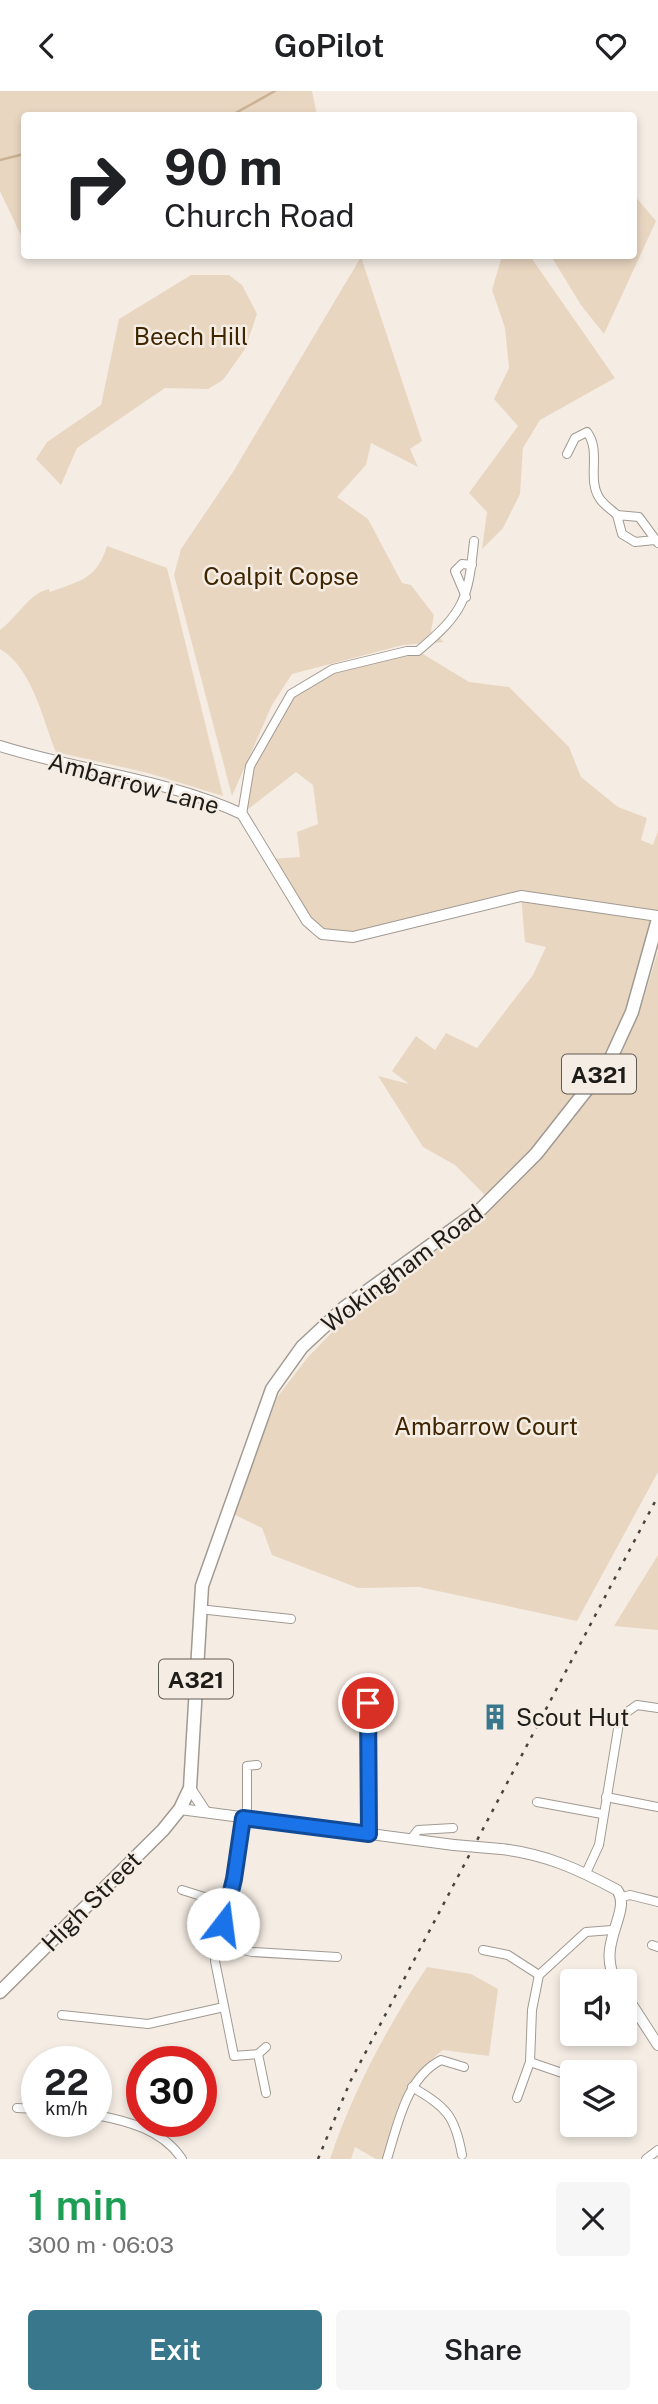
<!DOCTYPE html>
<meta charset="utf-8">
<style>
:root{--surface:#fff;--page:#f6f6f6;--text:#202124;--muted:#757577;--accent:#39788c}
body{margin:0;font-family:"Public Sans",sans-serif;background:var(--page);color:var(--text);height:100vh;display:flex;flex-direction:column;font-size:26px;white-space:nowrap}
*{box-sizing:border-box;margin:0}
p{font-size:23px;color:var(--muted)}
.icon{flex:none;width:38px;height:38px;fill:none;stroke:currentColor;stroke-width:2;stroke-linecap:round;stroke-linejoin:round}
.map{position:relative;height:2068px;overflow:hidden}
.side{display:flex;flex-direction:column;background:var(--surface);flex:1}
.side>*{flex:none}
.banner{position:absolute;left:21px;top:21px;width:616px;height:147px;border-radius:7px;box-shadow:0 4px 10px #0003;background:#fff;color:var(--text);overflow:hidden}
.tools{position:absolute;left:560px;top:1878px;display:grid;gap:14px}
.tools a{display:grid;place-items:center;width:77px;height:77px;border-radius:7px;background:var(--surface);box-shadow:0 4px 10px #0003;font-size:35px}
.speed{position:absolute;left:21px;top:1955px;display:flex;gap:14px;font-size:35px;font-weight:700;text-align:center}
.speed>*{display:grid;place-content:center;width:91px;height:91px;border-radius:50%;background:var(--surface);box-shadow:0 4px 10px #0003;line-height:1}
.speed small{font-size:18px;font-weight:400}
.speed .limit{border:10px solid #d22;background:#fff;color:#111}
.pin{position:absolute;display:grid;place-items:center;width:60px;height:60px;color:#fff;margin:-30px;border:4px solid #fff;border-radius:50%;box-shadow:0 2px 7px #0007}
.me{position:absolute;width:77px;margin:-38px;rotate:15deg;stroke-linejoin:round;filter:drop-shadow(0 0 5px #0008)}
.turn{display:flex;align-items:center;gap:24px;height:147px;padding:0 28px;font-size:32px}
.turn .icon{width:91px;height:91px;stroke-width:2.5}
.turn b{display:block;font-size:49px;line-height:60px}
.round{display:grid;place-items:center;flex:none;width:74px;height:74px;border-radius:7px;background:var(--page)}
.headline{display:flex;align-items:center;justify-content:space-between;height:119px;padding:0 28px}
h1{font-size:42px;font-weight:600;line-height:52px;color:#1e9e55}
.cta{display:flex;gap:14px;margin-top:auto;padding:14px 28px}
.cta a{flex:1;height:80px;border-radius:7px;background:var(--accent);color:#fff;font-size:28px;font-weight:600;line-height:80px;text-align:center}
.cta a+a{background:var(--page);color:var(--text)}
header{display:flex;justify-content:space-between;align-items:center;height:91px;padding:0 28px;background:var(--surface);font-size:32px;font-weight:600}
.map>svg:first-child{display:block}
.green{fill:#e8d6c1}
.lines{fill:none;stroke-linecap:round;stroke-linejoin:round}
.stream{stroke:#cab194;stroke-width:2.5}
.minor-casing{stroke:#a19a92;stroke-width:10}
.tertiary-casing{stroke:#a19a92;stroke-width:12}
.primary-casing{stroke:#a19a92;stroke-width:15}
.minor{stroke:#fff;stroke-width:8}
.tertiary{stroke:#fff;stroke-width:10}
.primary{stroke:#fff;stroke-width:12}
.rail{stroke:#47443f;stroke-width:2.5;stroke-dasharray:3.5 7;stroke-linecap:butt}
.tertiary-bridge-casing{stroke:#a19a92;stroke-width:12;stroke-linecap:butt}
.tertiary-bridge{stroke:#fff;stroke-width:10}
.route-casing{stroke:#114b97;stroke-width:18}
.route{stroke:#1a73e8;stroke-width:12}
.labels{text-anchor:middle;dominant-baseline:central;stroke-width:5;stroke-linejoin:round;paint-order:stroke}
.shield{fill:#f5ede4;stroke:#5e5b55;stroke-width:2}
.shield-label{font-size:23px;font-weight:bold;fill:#1e1c18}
.park-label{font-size:24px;fill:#3f2500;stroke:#f5ede4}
.street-label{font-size:24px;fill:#1e1c18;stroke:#f5ede4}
.poi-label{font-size:24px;fill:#1e1c18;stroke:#f5ede4;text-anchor:start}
</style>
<header><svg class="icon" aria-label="back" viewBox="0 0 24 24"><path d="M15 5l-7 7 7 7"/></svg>GoPilot<svg class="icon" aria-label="heart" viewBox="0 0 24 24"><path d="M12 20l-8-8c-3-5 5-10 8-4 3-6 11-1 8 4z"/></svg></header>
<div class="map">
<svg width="658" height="2068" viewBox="0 0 658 2068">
<rect width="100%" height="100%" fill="#f5ede4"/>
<!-- green -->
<g class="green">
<polygon points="0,0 312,0 317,24 24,24 24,151 0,100"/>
<polygon points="634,104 656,130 604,243 581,214 551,165 634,164"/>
<polygon points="502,165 530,165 615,287 540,329 523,357 520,403 503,437 482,458 487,421 469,402 518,335 494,308 509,277 505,237 492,199"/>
<polygon points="361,166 422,350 410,358 418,376 371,352 366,374 337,406 368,428 402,492 411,494 434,524 431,540 444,551 403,554 292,583 272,614 232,705 174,484 181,458 233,381"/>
<polygon points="191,184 229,184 242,194 257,223 245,258 223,289 208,298 165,297 77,357 61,394 36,368 47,351 101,314 119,228"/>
<path d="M 107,455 L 167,477 L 223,705 L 148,682 L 56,661 C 42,627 33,578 0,558 L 0,539 C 17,527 29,502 49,498 L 50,501 C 80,490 97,488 107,455 Z"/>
<path d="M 418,560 L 469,591 L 509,596 L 569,656 L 581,686 L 618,716 L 647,727 L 641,749 L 653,754 L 658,740 L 658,828 L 610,969 L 490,1109 L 455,1074 L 423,1056 L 378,985 L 409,993 L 392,980 L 416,945 L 435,959 L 446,942 L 477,957 L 533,884 L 546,856 L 525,851 L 521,805 C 484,814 350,856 322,843 C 303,834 281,787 270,768 L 300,766 L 297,741 L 318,733 L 313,694 L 296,681 L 242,723 L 250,675 L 291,603 L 333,578 Z"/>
<polygon points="658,860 658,1381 577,1530 419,1496 358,1497 272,1464 262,1437 233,1423 278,1305 308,1266 347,1226 455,1146 540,1068 616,972 639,923"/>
<polygon points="658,1464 658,1539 614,1535"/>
<path d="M 427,1876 L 471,1883 L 498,1898 L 489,1965 L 443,1959 C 394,1998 404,2015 383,2068 L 376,2068 L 355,2056 L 351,2068 L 330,2068 C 353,2000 387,1936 427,1876 Z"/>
</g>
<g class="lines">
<!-- stream -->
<g class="stream">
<polyline points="232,24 275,0"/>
<polyline points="0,69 24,63"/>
</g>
<!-- minor casing -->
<g class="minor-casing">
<g id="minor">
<path d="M 567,363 L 575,347 L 587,341 C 602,361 586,388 600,408 C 604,414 612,419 617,424"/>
<polyline points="655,449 635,451 622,443 617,424 639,426 658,452"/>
<polyline points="466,506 455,480 462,473 472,474"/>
<path d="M 242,723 L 250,675 L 291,603 L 333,578 L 407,560 L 418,560 C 464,521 468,510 474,450"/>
<polyline points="199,1518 291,1528"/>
<polyline points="368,1612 369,1743"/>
<polyline points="257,1674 247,1675 247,1717 230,1814 217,1853 215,1870 234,1965 258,1963 266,1956"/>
<polyline points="606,1706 658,1716"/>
<polyline points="537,1711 602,1723"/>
<polyline points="410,1749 418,1739 453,1737"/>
<polyline points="586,1782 599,1754 620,1626 637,1614 658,1617"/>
<polyline points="182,1799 230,1814"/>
<polyline points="622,1806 630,1804 658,1811"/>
<polyline points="217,1853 252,1861 337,1866"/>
<polyline points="652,1854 658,1856"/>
<polyline points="483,1859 508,1864 539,1884"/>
<polyline points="62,1924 148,1933 224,1916"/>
<polyline points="258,1963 266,2002"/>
<polyline points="530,1971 568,1984 565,1993"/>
<path d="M 412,1996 C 446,2016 455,2024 462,2064"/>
<polyline points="517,2007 530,1971 532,1919 539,1884 586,1841 612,1839"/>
<polyline points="17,2017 37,2018"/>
<path d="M 96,2024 C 128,2030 163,2039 182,2068"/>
<path d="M 387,2068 C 398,2033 406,1987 441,1969 L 464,1976"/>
<polyline points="646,2068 658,2059"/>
</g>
</g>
<!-- tertiary casing -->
<g class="tertiary-casing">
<g id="tertiary">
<path d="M 0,655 C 79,680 167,688 242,723 L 307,830 L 322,843 L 353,846 L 521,805 L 658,825"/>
<polyline points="190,1697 205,1720"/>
<polyline points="180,1718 454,1754"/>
<path d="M 501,1758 C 545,1763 578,1778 617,1799 C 633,1820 595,1853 616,1890"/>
<polyline points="625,1903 658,1954"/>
</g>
</g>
<!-- primary casing -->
<g class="primary-casing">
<polyline id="primary" points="0,1901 163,1739 180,1718 190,1697 202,1495 272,1298 302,1256 345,1216 481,1118 536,1063 610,969 632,921 658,828"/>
</g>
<!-- minor -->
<use href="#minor" class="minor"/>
<!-- tertiary -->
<use href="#tertiary" class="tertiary"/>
<!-- primary -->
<use href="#primary" class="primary"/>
<!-- rail -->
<polyline class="rail" points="318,2068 350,1991 658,1405"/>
<!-- tertiary-bridge casing -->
<g class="tertiary-bridge-casing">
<polyline id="tertiary-bridge" points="454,1754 501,1758"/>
</g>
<!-- tertiary-bridge -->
<use href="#tertiary-bridge" class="tertiary-bridge"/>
</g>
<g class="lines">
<!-- route casing -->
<g class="route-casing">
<polyline id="route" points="223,1833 234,1788 243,1727 369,1743 368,1612"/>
</g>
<!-- route -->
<use href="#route" class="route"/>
</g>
<!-- icons -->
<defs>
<g id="building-bare" transform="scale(2.1)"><path d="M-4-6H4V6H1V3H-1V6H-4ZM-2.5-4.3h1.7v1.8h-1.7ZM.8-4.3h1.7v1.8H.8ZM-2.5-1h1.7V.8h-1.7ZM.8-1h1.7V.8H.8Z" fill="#39788c" stroke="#f5ede4" stroke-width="2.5" paint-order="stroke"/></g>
</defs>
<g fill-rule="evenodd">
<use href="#building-bare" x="495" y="1626"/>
</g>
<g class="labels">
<!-- shield labels -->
<g class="shield">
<rect x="562" y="963.5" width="74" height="39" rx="5"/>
<rect x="159" y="1568.5" width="74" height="39" rx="5"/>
</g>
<g class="shield-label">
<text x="599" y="983">A321</text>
<text x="196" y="1588">A321</text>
</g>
<!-- park labels -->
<g class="park-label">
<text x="191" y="245">Beech Hill</text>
<text x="281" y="485">Coalpit Copse</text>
<text x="486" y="1335">Ambarrow Court</text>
</g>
<!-- street labels -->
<g class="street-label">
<text transform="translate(134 692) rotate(15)">Ambarrow Lane</text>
<text transform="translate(402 1177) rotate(-37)">Wokingham Road</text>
<text transform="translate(91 1810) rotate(-45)">High Street</text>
</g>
<!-- poi labels -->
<g class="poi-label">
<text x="516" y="1626">Scout Hut</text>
</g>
</g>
</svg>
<div class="tools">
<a><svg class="icon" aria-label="sound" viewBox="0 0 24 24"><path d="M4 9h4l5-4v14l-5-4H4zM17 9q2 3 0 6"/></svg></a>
<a><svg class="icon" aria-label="layers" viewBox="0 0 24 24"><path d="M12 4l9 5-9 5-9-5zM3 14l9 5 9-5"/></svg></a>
</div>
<div class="speed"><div>22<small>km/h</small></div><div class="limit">30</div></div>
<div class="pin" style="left:368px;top:1612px;background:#d93025"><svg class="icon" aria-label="arrive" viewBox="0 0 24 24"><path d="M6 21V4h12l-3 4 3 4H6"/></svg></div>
<svg class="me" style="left:223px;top:1833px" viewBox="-20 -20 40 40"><circle r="19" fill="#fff"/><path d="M0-13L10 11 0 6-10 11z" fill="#1a73e8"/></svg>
<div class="banner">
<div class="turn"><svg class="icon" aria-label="right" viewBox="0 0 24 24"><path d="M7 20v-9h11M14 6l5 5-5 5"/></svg><div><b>90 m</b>Church Road</div></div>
</div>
</div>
<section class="side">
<div class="headline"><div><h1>1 min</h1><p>300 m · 06:03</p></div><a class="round"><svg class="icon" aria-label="close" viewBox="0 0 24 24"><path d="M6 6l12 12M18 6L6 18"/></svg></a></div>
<div class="cta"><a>Exit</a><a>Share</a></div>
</section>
